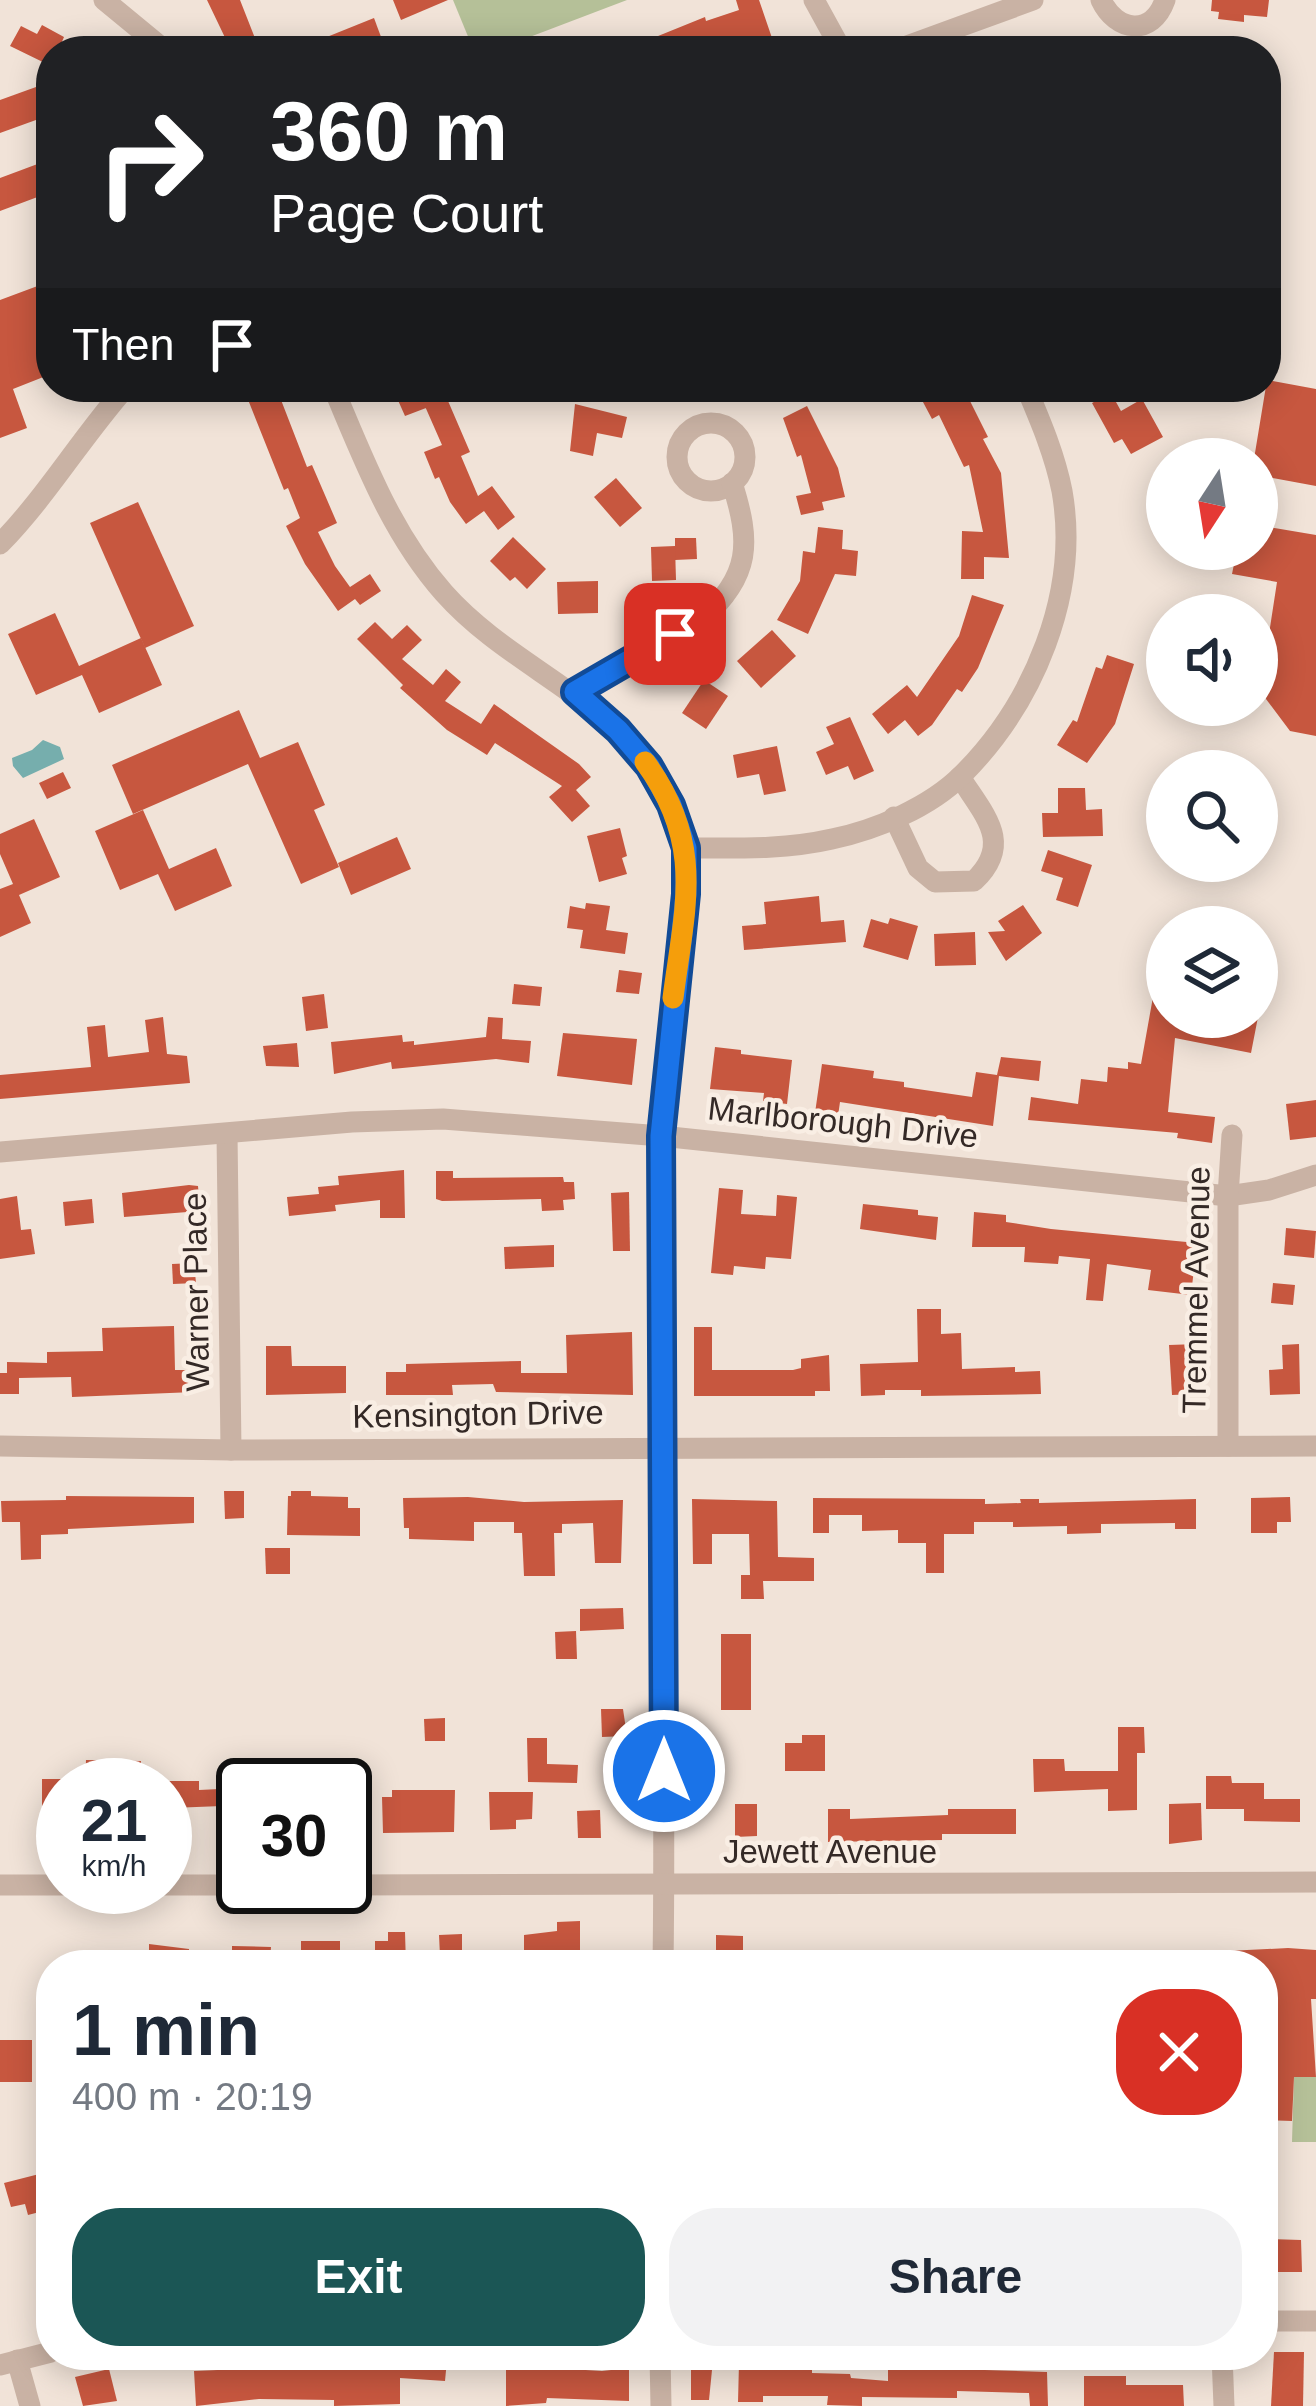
<!DOCTYPE html>
<meta charset="utf-8">
<style>
:root{--surface:#fff;--page:#f2f2f3;--text:#1f2937;--muted:#747a83;--accent:#1b5655}
body{margin:0;font-family:Arial,sans-serif;background:var(--page);color:var(--text);height:100vh;display:flex;flex-direction:column;font-size:45px;white-space:nowrap}
*{box-sizing:border-box;margin:0}
p{font-size:39px;color:var(--muted)}
.icon{flex:none;width:66px;height:66px;fill:none;stroke:currentColor;stroke-width:2;stroke-linecap:round;stroke-linejoin:round}
.map{position:relative;flex:1;overflow:hidden}
.details{position:absolute;left:36px;top:1950px;width:1242px;height:420px;display:flex;flex-direction:column;background:var(--surface);border-radius:48px;box-shadow:0 6px 30px #0003}
.details>*{flex:none}
.top-card{position:absolute;left:36px;top:36px;width:1245px;height:366px;border-radius:48px;box-shadow:0 6px 30px #0003;background:#202124;color:#fff;overflow:hidden}
.needle{width:78px;rotate:192deg}
.buttons{position:absolute;left:1146px;top:438px;display:grid;gap:24px}
.buttons a{display:grid;place-items:center;width:132px;height:132px;border-radius:50%;background:var(--surface);box-shadow:0 6px 30px #0003;font-size:60px}
.speed{position:absolute;left:36px;top:1758px;display:flex;gap:24px;font-size:60px;font-weight:700;text-align:center}
.speed>*{display:grid;place-content:center;width:156px;height:156px;border-radius:50%;background:var(--surface);box-shadow:0 6px 30px #0003;line-height:1}
.speed small{font-size:30px;font-weight:400}
.speed .limit{border:6px solid #111;border-radius:18px;background:#fff;color:#111}
.pin{position:absolute;display:grid;place-items:center;width:102px;height:102px;color:#fff;margin:-51px;border-radius:24px;box-shadow:0 6px 18px #0006}
.me{position:absolute;width:132px;margin:-66px;rotate:0deg;stroke-linejoin:round;filter:drop-shadow(0 0 9px #0008)}
.turn{display:flex;align-items:center;gap:42px;height:252px;padding:0 36px;font-size:54px}
.turn .icon{width:156px;height:156px;stroke-width:2.5}
.turn b{display:block;font-size:84px;line-height:102px}
.then{display:flex;align-items:center;height:114px;padding:0 36px;background:#0003;gap:24px;font-size:45px}
.round{display:grid;place-items:center;flex:none;width:126px;height:126px;border-radius:48px;background:var(--page)}
.headline{display:flex;align-items:center;justify-content:space-between;height:204px;padding:0 36px}
h1{font-size:72px;font-weight:700;line-height:90px}
.button{display:flex;gap:24px;margin-top:auto;padding:24px 36px}
.button a{flex:1;height:138px;border-radius:48px;background:var(--accent);color:#fff;font-size:48px;font-weight:700;line-height:138px;text-align:center}
.button a+a{background:var(--page);color:var(--text)}
.map>svg:first-child{display:block}
.green{fill:#b5c098}
.water{fill:#76aead}
.building{fill:#c7573f}
.lines{fill:none;stroke-linecap:round;stroke-linejoin:round}
.minor{stroke:#c9b2a4;stroke-width:21}
.route-casing{stroke:#114b97;stroke-width:30}
.route{stroke:#1a73e8;stroke-width:21}
.slow{stroke:#f59e0b;stroke-width:21}
.labels{text-anchor:middle;dominant-baseline:central;stroke-width:9;stroke-linejoin:round;paint-order:stroke}
.street-label{font-size:33px;fill:#342926;stroke:#f9eee4}
</style>
<div class="map">
<svg width="1316" height="2406" viewBox="0 0 1316 2406">
<rect width="100%" height="100%" fill="#f1e3d8"/>
<!-- green -->
<g class="green">
<polygon points="453,0 627,0 493,51 474,51"/>
<polygon points="1294,2077 1316,2077 1316,2142 1292,2142"/>
</g>
<!-- water -->
<polygon class="water" points="43,740 60,747 64,759 23,778 13,766 12,758 32,750"/>
<!-- building -->
<g class="building">
<polygon points="207,0 240,0 260,51 240,51 238,45 230,48"/>
<polygon points="393,0 448,0 401,20"/>
<polygon points="736,0 759,0 772,38 733,51 703,51 701,44 682,51 621,51 705,17 706,21 739,10"/>
<polygon points="1212,0 1269,0 1267,17 1244,15 1244,22 1218,19 1219,12 1211,11"/>
<polygon points="374,18 384,45 368,51 292,51"/>
<polygon points="42,25 64,37 58,51 51,51 51,66 10,46 21,26 37,34"/>
<polygon points="36,87 47,116 0,133 0,100"/>
<polygon points="51,159 51,192 0,211 0,178"/>
<polygon points="51,281 51,374 13,389 27,428 0,438 0,300"/>
<polygon points="1267,380 1316,389 1316,486 1257,475 1257,459 1254,459"/>
<polygon points="243,387 276,387 307,467 312,465 337,523 318,532 335,566 350,587 370,574 381,591 360,605 355,599 338,611 305,564 286,526 300,518 288,488 284,490"/>
<polygon points="442,387 470,452 461,456 478,496 492,486 515,517 498,530 484,511 466,524 450,502 439,477 435,479 424,452 442,445 424,404 426,408 405,416 397,398 418,389 421,396"/>
<polygon points="915,387 963,387 988,437 983,439 1001,473 1009,558 984,557 984,579 961,579 962,531 983,532 969,465 964,467 939,415 932,419"/>
<polygon points="1111,393 1121,411 1142,399 1163,437 1131,454 1122,439 1114,443 1092,403"/>
<polygon points="575,404 627,417 622,438 597,433 593,456 570,451"/>
<polygon points="807,406 838,468 845,497 822,502 824,510 801,515 796,496 811,493 801,455 797,457 783,418"/>
<polygon points="616,478 642,508 620,527 594,497"/>
<polygon points="138,502 194,626 145,648 90,523"/>
<polygon points="1257,525 1316,535 1316,736 1290,731 1266,699 1267,687 1261,686 1277,582 1232,574 1237,549 1257,549"/>
<polygon points="818,527 843,530 842,549 858,551 856,576 835,574 808,634 777,620 800,581 803,551 815,553"/>
<polygon points="513,537 546,569 527,589 515,577 510,581 490,561"/>
<polygon points="675,538 696,538 697,559 675,560"/>
<polygon points="675,546 676,580 652,581 651,547"/>
<polygon points="598,581 598,613 558,614 557,582"/>
<polygon points="972,595 1004,605 978,668 962,692 957,689 932,725 918,736 905,720 888,734 872,714 907,685 917,697 959,636"/>
<polygon points="55,613 79,666 141,638 162,685 99,713 82,675 36,695 8,634"/>
<polygon points="375,622 392,639 407,625 422,640 402,659 433,685 446,669 461,682 445,701 481,724 494,704 579,764 591,777 576,790 590,806 572,822 549,797 562,786 495,743 487,755 447,730 400,688 403,685 357,639"/>
<polygon points="772,630 796,656 761,688 737,661"/>
<polygon points="1107,655 1134,664 1115,724 1087,763 1057,745 1073,720 1077,722 1096,667 1102,669"/>
<polygon points="704,680 728,696 706,729 682,713"/>
<polygon points="239,710 260,758 298,742 325,805 314,810 339,867 301,884 248,764 133,814 112,765"/>
<polygon points="850,717 874,771 854,780 848,766 826,775 816,752 834,744 826,727"/>
<polygon points="777,746 786,791 764,795 759,774 737,778 733,755"/>
<polygon points="63,772 71,788 47,799 39,783"/>
<polygon points="1058,788 1085,788 1086,810 1102,809 1103,836 1043,837 1042,813 1058,813"/>
<polygon points="143,810 169,869 216,848 232,886 175,911 158,874 120,890 95,831"/>
<polygon points="34,819 60,877 19,895 31,923 0,937 0,889 13,884 0,854 0,834"/>
<polygon points="620,828 627,856 622,858 627,874 599,882 587,836"/>
<polygon points="397,837 411,869 351,895 338,863"/>
<polygon points="1048,850 1092,865 1078,907 1056,900 1063,878 1041,871"/>
<polygon points="819,896 821,922 844,920 846,942 744,950 742,926 766,924 764,902"/>
<polygon points="586,903 610,906 606,930 628,933 625,954 580,948 583,930 567,928 570,906 585,909"/>
<polygon points="1023,905 1042,933 1006,961 988,932 1005,931 998,921"/>
<polygon points="890,918 918,926 908,960 863,947 871,919 888,924"/>
<polygon points="975,932 976,965 935,966 934,934"/>
<polygon points="1158,969 1167,970 1167,1017 1258,1017 1251,1053 1175,1038 1168,1112 1215,1117 1212,1143 1177,1138 1178,1133 1028,1120 1031,1097 1078,1104 1081,1079 1107,1082 1108,1067 1128,1069 1128,1062 1141,1064"/>
<polygon points="619,970 642,973 639,994 616,992"/>
<polygon points="514,984 542,987 540,1006 512,1004"/>
<polygon points="324,994 328,1028 306,1031 302,997"/>
<polygon points="163,1017 167,1054 187,1056 190,1083 0,1099 0,1075 91,1067 87,1027 105,1025 108,1057 149,1052 145,1020"/>
<polygon points="488,1017 503,1018 502,1039 531,1041 529,1063 496,1059 392,1069 391,1062 334,1074 331,1042 402,1035 403,1042 414,1041 414,1045 486,1037"/>
<polygon points="563,1033 637,1039 632,1085 557,1076"/>
<polygon points="297,1043 299,1067 266,1066 263,1046"/>
<polygon points="715,1047 741,1050 741,1054 792,1060 787,1104 763,1101 764,1093 710,1089"/>
<polygon points="1001,1057 1041,1061 1039,1081 999,1076 993,1126 840,1102 838,1116 815,1113 822,1064 874,1071 873,1078 904,1082 904,1087 972,1097 976,1072 997,1075"/>
<polygon points="1316,1100 1316,1137 1290,1140 1286,1104"/>
<polygon points="404,1170 405,1218 380,1218 380,1200 335,1205 336,1211 289,1216 287,1197 319,1194 318,1187 339,1185 338,1176"/>
<polygon points="436,1171 453,1171 453,1178 563,1177 564,1182 574,1182 575,1199 563,1200 564,1210 542,1211 541,1199 442,1201 436,1199"/>
<polygon points="189,1185 198,1186 200,1211 124,1217 122,1193"/>
<polygon points="719,1188 743,1190 741,1214 776,1216 777,1195 797,1197 791,1259 766,1257 765,1269 734,1266 733,1275 711,1273"/>
<polygon points="629,1192 630,1251 613,1251 611,1193"/>
<polygon points="17,1196 21,1230 31,1229 35,1254 0,1259 0,1199"/>
<polygon points="92,1199 94,1223 65,1226 63,1202"/>
<polygon points="863,1204 918,1210 918,1215 938,1217 936,1240 860,1229"/>
<polygon points="974,1212 1006,1215 1006,1222 1051,1229 1197,1243 1191,1295 1148,1290 1151,1270 1107,1264 1103,1301 1086,1300 1090,1259 1059,1256 1058,1264 1024,1262 1025,1247 972,1247"/>
<polygon points="1286,1228 1316,1231 1314,1258 1284,1255"/>
<polygon points="554,1245 554,1267 505,1269 504,1247"/>
<polygon points="194,1263 196,1283 173,1284 172,1264"/>
<polygon points="1273,1283 1295,1285 1293,1305 1271,1303"/>
<polygon points="917,1309 941,1309 941,1334 961,1333 962,1369 1015,1367 1015,1372 1040,1371 1041,1394 921,1396 921,1390 885,1390 885,1395 861,1396 860,1364 918,1362"/>
<polygon points="174,1326 175,1370 194,1370 194,1392 72,1397 71,1377 19,1378 19,1394 0,1394 0,1373 7,1373 7,1362 47,1363 47,1352 103,1351 102,1328"/>
<polygon points="694,1327 712,1327 712,1370 793,1370 801,1368 801,1359 829,1355 830,1391 815,1391 815,1396 694,1396"/>
<polygon points="632,1332 633,1395 496,1392 493,1384 452,1385 453,1395 386,1395 386,1372 406,1372 406,1364 521,1361 521,1373 567,1373 566,1335"/>
<polygon points="1198,1344 1196,1394 1172,1395 1169,1345"/>
<polygon points="1299,1344 1300,1394 1270,1395 1269,1370 1283,1369 1282,1345"/>
<polygon points="266,1346 291,1346 292,1366 346,1366 346,1393 266,1395"/>
<polygon points="224,1491 244,1491 244,1518 225,1519"/>
<polygon points="291,1491 311,1491 311,1496 348,1497 348,1508 360,1508 360,1536 287,1535 288,1496 291,1496"/>
<polygon points="66,1496 194,1497 194,1523 68,1529 68,1534 41,1535 41,1559 21,1560 20,1522 2,1522 1,1501 66,1500"/>
<polygon points="468,1497 524,1502 623,1500 621,1563 595,1563 593,1523 562,1524 562,1533 554,1533 555,1576 524,1576 522,1533 514,1533 514,1522 474,1522 474,1541 409,1539 409,1528 404,1528 403,1498"/>
<polygon points="1290,1497 1291,1522 1277,1522 1277,1533 1251,1533 1251,1498"/>
<polygon points="813,1498 985,1499 985,1504 1021,1503 1020,1499 1039,1499 1039,1503 1196,1499 1196,1529 1175,1529 1175,1523 1101,1524 1101,1533 1067,1534 1067,1526 1013,1527 1013,1522 974,1522 974,1534 944,1534 944,1573 926,1573 926,1543 898,1543 898,1530 862,1531 862,1515 829,1515 829,1533 813,1533"/>
<polygon points="692,1499 777,1501 778,1557 814,1558 814,1581 763,1581 764,1599 741,1599 741,1575 750,1575 749,1534 712,1534 712,1564 693,1564"/>
<polygon points="265,1548 290,1548 290,1574 266,1574"/>
<polygon points="623,1608 624,1629 580,1631 580,1609"/>
<polygon points="576,1631 577,1659 556,1659 555,1632"/>
<rect x="721" y="1634" width="30" height="76"/>
<polygon points="601,1709 623,1709 627,1736 602,1737"/>
<polygon points="445,1718 445,1741 425,1741 424,1719"/>
<polygon points="1118,1727 1144,1727 1145,1753 1137,1753 1137,1810 1108,1811 1108,1789 1034,1792 1033,1759 1064,1759 1065,1771 1118,1771"/>
<polygon points="802,1735 825,1735 825,1771 785,1771 785,1743 802,1743"/>
<polygon points="527,1738 547,1738 547,1764 578,1765 577,1783 528,1782"/>
<polygon points="86,1760 141,1761 140,1785 85,1785"/>
<polygon points="1206,1776 1231,1776 1232,1783 1264,1783 1264,1799 1300,1799 1300,1822 1244,1821 1244,1809 1206,1809"/>
<rect x="42" y="1779" width="21" height="43"/>
<polygon points="165,1781 199,1781 199,1790 241,1788 243,1837 223,1837 222,1806 171,1808 171,1803 165,1803"/>
<polygon points="392,1790 455,1790 454,1832 383,1833 382,1797 392,1797"/>
<polygon points="489,1792 533,1792 532,1819 516,1820 516,1829 490,1830"/>
<polygon points="1201,1803 1202,1840 1169,1844 1169,1804"/>
<polygon points="735,1804 757,1804 757,1836 735,1837"/>
<polygon points="828,1809 850,1809 850,1819 948,1815 948,1809 1016,1809 1016,1834 942,1834 942,1840 828,1842"/>
<polygon points="600,1810 601,1838 578,1838 577,1811"/>
<polygon points="580,1921 580,1959 524,1961 524,1935 557,1931 557,1922"/>
<polygon points="388,1932 405,1932 406,1965 375,1965 375,1941 388,1941"/>
<polygon points="462,1934 462,1965 445,1965 445,1956 440,1956 439,1935"/>
<polygon points="716,1935 743,1936 743,1965 716,1965"/>
<polygon points="301,1941 340,1941 340,1965 315,1965 315,1958 301,1958"/>
<polygon points="149,1944 189,1949 189,1965 149,1965"/>
<polygon points="232,1946 271,1947 270,1965 232,1965"/>
<polygon points="1288,1948 1316,1950 1316,1999 1311,1999 1316,2077 1294,2077 1292,2121 1263,2120 1263,1965 1227,1965 1227,1951"/>
<rect x="0" y="2040" width="32" height="42"/>
<polygon points="51,2171 51,2209 28,2215 25,2204 11,2207 4,2183"/>
<polygon points="1269,2239 1301,2240 1302,2272 1270,2272"/>
<polygon points="1274,2352 1304,2352 1303,2406 1271,2406"/>
<polygon points="423,2358 447,2360 445,2381 400,2378 400,2404 334,2406 334,2400 259,2399 196,2406 194,2371 241,2369 240,2361 376,2368 376,2360"/>
<polygon points="803,2359 804,2370 812,2369 812,2373 850,2374 851,2378 888,2381 888,2361 919,2362 918,2368 1047,2372 1048,2406 1030,2406 1029,2393 957,2391 957,2398 862,2397 862,2406 827,2405 828,2396 763,2396 763,2402 738,2402 739,2363 787,2367"/>
<polygon points="506,2365 602,2371 629,2368 629,2401 547,2398 546,2403 506,2406"/>
<polygon points="109,2369 117,2401 83,2406 75,2377"/>
<polygon points="691,2370 712,2370 709,2400 691,2400"/>
<polygon points="1084,2376 1126,2376 1126,2385 1183,2385 1184,2406 1084,2406"/>
</g>
<g class="lines">
<!-- minor -->
<g class="minor">
<polyline points="104,0 166,51"/>
<polyline points="814,0 842,51"/>
<path d="M 1101,0 C 1116,32 1152,37 1165,0"/>
<polyline points="893,51 1033,0"/>
<path d="M 333,387 C 364,460 391,533 444,593 C 516,674 626,701 672,808 C 697,868 681,933 674,995 C 668,1043 662,1092 661,1140 C 656,1415 667,1690 663,1965"/>
<circle cx="711" cy="457" r="34"/>
<path d="M 0,544 C 47,496 81,438 126,387"/>
<path d="M 575,692 L 702,619 C 751,576 751,542 732,483"/>
<path d="M 894,817 L 918,868 L 935,882 L 974,881 C 1014,843 984,815 960,777"/>
<path d="M 686,848 C 735,848 784,850 832,839 C 876,830 930,807 962,775 C 1034,703 1080,593 1062,491 C 1055,455 1040,420 1026,387"/>
<polyline points="227,1134 231,1450"/>
<polyline points="0,1152 352,1122 443,1119 661,1136 1228,1196 1269,1190 1316,1175"/>
<polyline points="0,1446 231,1450 1316,1446"/>
<polyline points="1228,1446 1228,1196 1232,1135"/>
<polyline points="0,1885 63,1885"/>
<polyline points="165,1885 243,1885"/>
<polyline points="345,1885 1316,1882"/>
<polyline points="1263,2321 1316,2321"/>
<polyline points="660,2355 661,2406"/>
<polyline points="1222,2355 1224,2406"/>
<polyline points="17,2360 30,2406"/>
<polyline points="0,2365 51,2352"/>
</g>
</g>
<g class="lines">
<!-- route casing -->
<g class="route-casing">
<polyline id="route" points="664,1771 661,1136 686,894 686,848 671,805 649,766 618,730 575,692 675,634"/>
</g>
<!-- route -->
<use href="#route" class="route"/>
<!-- slow -->
<path class="slow" d="M 645,762 C 705,844 685,905 673,998"/>
</g>
<g class="labels">
<!-- street labels -->
<g class="street-label">
<text transform="translate(843 1122) rotate(6)">Marlborough Drive</text>
<text transform="translate(1196 1290) rotate(-89)">Tremmel Avenue</text>
<text transform="translate(196 1292) rotate(-91)">Warner Place</text>
<text transform="translate(478 1414) rotate(-1)">Kensington Drive</text>
<text x="830" y="1851">Jewett Avenue</text>
</g>
</g>
</svg>
<div class="buttons">
<a><svg class="needle" viewBox="-14 -14 28 28"><path d="M0-13l5 13h-10z" fill="#e53935"/><path d="M0 13l5-13h-10z" fill="#747a83"/></svg></a>
<a><svg class="icon" aria-label="sound" viewBox="0 0 24 24"><path d="M4 9h4l5-4v14l-5-4H4zM17 9q2 3 0 6"/></svg></a>
<a><svg class="icon" aria-label="search" viewBox="0 0 24 24"><circle cx="10" cy="10" r="6"/><path d="M15 15l6 6"/></svg></a>
<a><svg class="icon" aria-label="layers" viewBox="0 0 24 24"><path d="M12 4l9 5-9 5-9-5zM3 14l9 5 9-5"/></svg></a>
</div>
<div class="speed"><div>21<small>km/h</small></div><div class="limit">30</div></div>
<div class="pin" style="left:675px;top:634px;background:#d93025"><svg class="icon" aria-label="arrive" viewBox="0 0 24 24"><path d="M6 21V4h12l-3 4 3 4H6"/></svg></div>
<svg class="me" style="left:664px;top:1771px" viewBox="-20 -20 40 40"><circle r="17" fill="#1a73e8" stroke="#fff" stroke-width="3"/><path d="M0-11L8 9 0 5-8 9z" fill="#fff"/></svg>
<div class="top-card">
<div class="turn"><svg class="icon" aria-label="right" viewBox="0 0 24 24"><path d="M7 20v-9h11M14 6l5 5-5 5"/></svg><div><b>360 m</b>Page Court</div></div>
<div class="then">Then<svg class="icon" aria-label="arrive" viewBox="0 0 24 24"><path d="M6 21V4h12l-3 4 3 4H6"/></svg></div>
</div>
<section class="details">
<div class="headline"><div><h1>1 min</h1><p>400 m · 20:19</p></div><a class="round" style="background:#d93025;color:#fff"><svg class="icon" aria-label="close" viewBox="0 0 24 24"><path d="M6 6l12 12M18 6L6 18"/></svg></a></div>
<div class="button"><a>Exit</a><a>Share</a></div>
</section>
</div>
